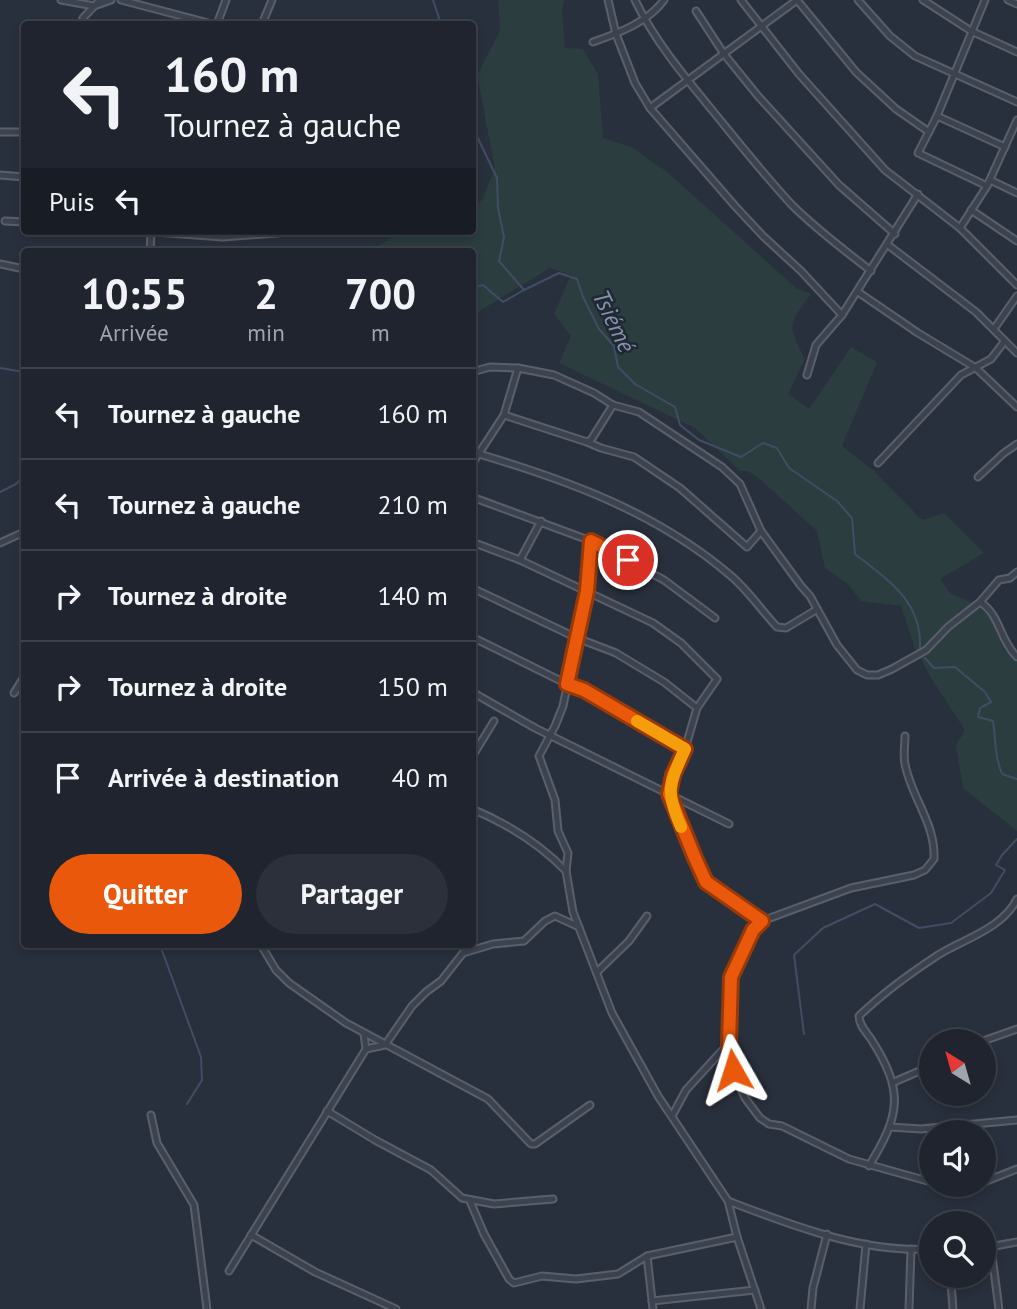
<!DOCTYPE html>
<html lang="fr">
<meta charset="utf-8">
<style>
:root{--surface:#1f242e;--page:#2c303a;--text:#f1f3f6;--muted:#a1a4aa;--line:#3c414a;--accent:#ea580c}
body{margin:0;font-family:"PT Sans",sans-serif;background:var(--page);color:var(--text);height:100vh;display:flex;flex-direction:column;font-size:26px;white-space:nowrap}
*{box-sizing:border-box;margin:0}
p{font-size:23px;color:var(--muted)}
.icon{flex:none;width:38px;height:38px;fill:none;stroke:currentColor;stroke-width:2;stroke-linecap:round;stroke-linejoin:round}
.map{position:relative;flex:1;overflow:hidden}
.sheet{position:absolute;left:21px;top:248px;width:455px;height:700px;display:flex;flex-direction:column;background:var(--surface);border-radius:7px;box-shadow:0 4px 10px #0003,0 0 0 2px var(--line)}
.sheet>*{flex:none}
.banner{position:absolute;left:21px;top:21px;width:455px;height:214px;border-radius:7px;box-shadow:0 4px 10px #0003,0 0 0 2px var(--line);background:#1f242e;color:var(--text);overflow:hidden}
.needle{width:46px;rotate:323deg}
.fabs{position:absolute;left:919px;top:1029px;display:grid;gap:14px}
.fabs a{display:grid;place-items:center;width:77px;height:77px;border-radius:50%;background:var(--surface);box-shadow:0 4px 10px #0003,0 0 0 2px var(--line);font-size:35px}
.pin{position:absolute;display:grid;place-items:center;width:60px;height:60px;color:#fff;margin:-30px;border:4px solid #fff;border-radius:50%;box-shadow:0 2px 7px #0007}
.me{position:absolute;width:77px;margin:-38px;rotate:354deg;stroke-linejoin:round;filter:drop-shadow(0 0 5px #0008)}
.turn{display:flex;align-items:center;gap:24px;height:147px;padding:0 28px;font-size:32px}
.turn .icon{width:91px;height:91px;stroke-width:2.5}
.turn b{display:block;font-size:49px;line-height:60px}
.then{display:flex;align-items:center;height:66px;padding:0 28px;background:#0003;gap:14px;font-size:26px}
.eta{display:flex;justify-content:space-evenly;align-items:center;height:119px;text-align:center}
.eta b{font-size:42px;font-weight:600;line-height:49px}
.cta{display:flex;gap:14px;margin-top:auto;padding:14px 28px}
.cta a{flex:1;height:80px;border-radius:42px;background:var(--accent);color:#fff;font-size:28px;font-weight:600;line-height:80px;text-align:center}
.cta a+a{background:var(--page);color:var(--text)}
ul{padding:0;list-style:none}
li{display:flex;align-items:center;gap:21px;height:91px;padding:0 28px;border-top:2px solid var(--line)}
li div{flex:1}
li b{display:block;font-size:26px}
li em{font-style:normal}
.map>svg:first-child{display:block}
.green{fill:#2b3d3f}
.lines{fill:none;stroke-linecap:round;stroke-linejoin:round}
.stream{stroke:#414d64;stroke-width:2}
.minor-casing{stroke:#5a606b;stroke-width:9}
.minor{stroke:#3c424e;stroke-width:5}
.route-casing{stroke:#983908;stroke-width:18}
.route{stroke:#ea580c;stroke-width:12}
.slow{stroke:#f59e0b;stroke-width:12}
.labels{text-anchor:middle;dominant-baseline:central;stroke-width:5;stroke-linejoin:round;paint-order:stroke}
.water-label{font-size:24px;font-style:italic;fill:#8493ac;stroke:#212733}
</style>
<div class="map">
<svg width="1017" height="1309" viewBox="0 0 1017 1309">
<rect width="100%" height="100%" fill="#29303d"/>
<!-- green -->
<path class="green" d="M 498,0 L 564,0 L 562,13 L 565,48 L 583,49 L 598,74 L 603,138 L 631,147 L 666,171 L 796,288 L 811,294 C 788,325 787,324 805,359 L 788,394 L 809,409 L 851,347 L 877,362 L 842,446 L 874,471 L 922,520 L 944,513 L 984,553 L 940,579 L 950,593 L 988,610 L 1004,650 L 1017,662 L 1017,831 L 963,788 L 956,745 L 965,730 L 931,678 L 915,648 L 901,606 L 861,601 L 848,584 L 825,568 L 817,531 L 761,480 L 748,471 L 740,471 L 695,428 L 559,363 L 571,336 L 554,314 L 571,275 L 550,268 L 473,315 L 472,252 L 367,252 L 401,233 L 472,231 L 473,206 L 482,200 L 495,169 L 477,75 L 500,31 Z"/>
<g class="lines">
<!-- stream -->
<g class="stream">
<polyline points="433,0 441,24"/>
<path d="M 472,126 L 497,178 L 498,208 L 504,237 L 499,261 L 524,290 L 559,273 L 577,279 L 583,297 L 599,329 L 614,346 L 618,367 L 635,384 L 675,407 L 680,425 L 699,440 L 741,457 L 763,443 L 777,448 L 789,468 L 837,501 L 852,518 L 855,554 C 888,580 922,601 920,648"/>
<polyline points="472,288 483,285 503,302 524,290"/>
<polyline points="0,368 24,372"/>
<polyline points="0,492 16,484 24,476"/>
<path d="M 925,658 L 934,668 L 955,667 L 985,692 L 991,702 L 980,708 L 978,717 L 993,721 C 996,741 994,754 1002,774 L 1017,779"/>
<polyline points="160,945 201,1057 202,1080 187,1104"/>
<polyline points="804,1034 794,955 823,928 875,904 919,928 951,923 991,893 1005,870 996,865 1002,855 1017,839"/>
</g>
<!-- minor casing -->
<g class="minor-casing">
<g id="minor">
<polyline points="61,0 94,6 111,0"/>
<polyline points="121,0 212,24"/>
<polyline points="608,0 616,34 635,83 650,108 735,206 763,236 801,271 842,315"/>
<path d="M 635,0 C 654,40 684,76 712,110 C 738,142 764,175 792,205 C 816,229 844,250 871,271"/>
<polyline points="741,0 799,74 885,170 960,228 1017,285"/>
<polyline points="858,0 890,36 915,56 1017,102"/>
<polyline points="923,0 971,31 1017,52"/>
<polyline points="985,0 937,116 918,153 987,186"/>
<polyline points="1008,0 1017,4"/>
<polyline points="696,11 724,54 758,96 839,185 895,234"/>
<polyline points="81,24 83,18 100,0"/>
<polyline points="217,24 226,0"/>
<polyline points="262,24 272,0"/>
<path d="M 593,42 C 619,33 648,22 664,0"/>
<polyline points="650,108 797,0 856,72 896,109 929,132"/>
<polyline points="937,116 1005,147"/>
<polyline points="0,132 24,132"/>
<polyline points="0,175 24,177"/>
<polyline points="990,180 1017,193"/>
<polyline points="971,210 1017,241"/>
<polyline points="5,221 24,222"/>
<polyline points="960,228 987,186 1017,120"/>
<polyline points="141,231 223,237 289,232"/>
<polyline points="888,245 976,312 1017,353"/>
<polyline points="150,252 151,231"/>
<polyline points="0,264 24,269"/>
<polyline points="858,292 918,333 976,368 1017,407"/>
<polyline points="994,329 1017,296"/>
<polyline points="472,372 490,367 518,368 554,375 594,393 613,405 639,412 722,467 740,484 761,531 801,586 810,596 837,645 857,670 867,675 878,675 892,669 926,650 948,627 980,602 999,580 1010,578 1017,572"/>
<polyline points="807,375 816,345 842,315 918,194"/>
<polyline points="504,415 587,442 591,440 613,405"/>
<polyline points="587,442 601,448 634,457 680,488 747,547 761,531"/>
<path d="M 479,454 C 570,481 657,513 730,575 C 748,590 761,610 777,627 L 786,628 L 816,610"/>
<polyline points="878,463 961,375 991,359 1004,342"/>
<polyline points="472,464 504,415 518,368"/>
<polyline points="978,477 1004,453 1017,444"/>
<polyline points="472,497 591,541 664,580 715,618"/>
<polyline points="591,541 587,591 563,706 555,726 539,756 555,800 558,831 568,853 566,871 573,912 612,1013 658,1096 728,1201 737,1237 761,1309"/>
<polyline points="472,542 520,560 653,623 681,643 717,679 697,708 685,749 673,775 669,794 677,818 706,882 762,921"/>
<polyline points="0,543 24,532"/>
<polyline points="520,560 541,521"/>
<polyline points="472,588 577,638 616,653 664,682 697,708"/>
<path d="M 980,602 C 1000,614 1000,641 1017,657"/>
<polyline points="472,637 567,684 584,689 685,749"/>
<polyline points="472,692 535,728 729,824"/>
<polyline points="14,693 24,677"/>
<path d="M 905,736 C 905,745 903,755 905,764 C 911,797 936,824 934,859 L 925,870 L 914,875 L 851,888 L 762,921 L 753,930 L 731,977 L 729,1044 L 733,1071 L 745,1098 L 760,1118 L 769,1124 L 782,1126 L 849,1159 L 931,1182"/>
<polyline points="472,757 494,721"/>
<path d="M 472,809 C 508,824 539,843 566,871"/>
<polyline points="261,945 276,970 289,983 346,1023 488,1099 531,1144 535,1144 590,1105"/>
<polyline points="597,972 629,941 647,916"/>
<polyline points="983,1041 1017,1029"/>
<polyline points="366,1049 385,1045 412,1006 426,992 441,981 463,953 493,944 524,941 545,921 555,916 579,927"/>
<polyline points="894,1082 931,1066"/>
<polyline points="327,1111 375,1140 431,1170 462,1198 494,1204 553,1199"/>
<polyline points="151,1115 157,1143 194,1205 207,1309"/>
<polyline points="672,1116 686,1090 728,1044"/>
<polyline points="890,1127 921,1129 1017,1120"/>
<path d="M 869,1166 C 900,1115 905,1092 871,1039 C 866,1032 859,1025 859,1016 C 884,992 909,974 938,955 C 964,939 1003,928 1017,899"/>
<polyline points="984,1182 1017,1169"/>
<polyline points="948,1185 964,1187 977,1185"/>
<polyline points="470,1201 484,1234 509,1279 514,1283 542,1276 576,1279 618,1274 647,1256 737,1237"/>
<path d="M 728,1201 C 791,1225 862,1253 931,1249"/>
<polyline points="251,1235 315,1272 396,1309"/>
<polyline points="984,1248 1017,1242"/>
<polyline points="991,1248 999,1309"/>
<polyline points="647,1256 653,1309"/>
<polyline points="229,1271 366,1049 364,1034"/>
<polyline points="947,1276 951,1283 953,1309"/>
<polyline points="652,1301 755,1290"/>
<polyline points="811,1309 813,1288 827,1234"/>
<polyline points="860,1309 866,1244"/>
<polyline points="909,1309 911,1249"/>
</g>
</g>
<!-- minor -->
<use href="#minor" class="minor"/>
</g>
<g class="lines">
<!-- route casing -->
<g class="route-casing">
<polyline id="route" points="628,560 591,541 587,591 567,684 584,690 685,749 673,775 669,794 695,858 706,882 762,921 753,930 731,977 729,1044 733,1070"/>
</g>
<!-- route -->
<use href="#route" class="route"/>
<!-- slow -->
<path class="slow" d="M 637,721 L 685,749 C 669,785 665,790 681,827"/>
</g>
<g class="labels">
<!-- water labels -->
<g class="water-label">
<text transform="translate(614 321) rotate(64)">Tsiémé</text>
</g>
</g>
</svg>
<div class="fabs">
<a><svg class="needle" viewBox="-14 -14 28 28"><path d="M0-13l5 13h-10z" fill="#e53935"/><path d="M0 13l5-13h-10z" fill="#a1a4aa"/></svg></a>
<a><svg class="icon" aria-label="sound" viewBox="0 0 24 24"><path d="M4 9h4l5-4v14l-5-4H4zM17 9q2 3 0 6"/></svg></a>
<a><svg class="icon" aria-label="search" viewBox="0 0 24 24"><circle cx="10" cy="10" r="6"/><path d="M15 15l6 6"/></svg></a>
</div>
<div class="pin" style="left:628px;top:560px;background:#d93025"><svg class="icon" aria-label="arrive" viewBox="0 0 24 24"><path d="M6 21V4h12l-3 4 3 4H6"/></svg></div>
<svg class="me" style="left:733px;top:1070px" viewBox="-20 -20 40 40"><path d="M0-17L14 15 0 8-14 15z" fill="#ea580c" stroke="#fff" stroke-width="4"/></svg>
<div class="banner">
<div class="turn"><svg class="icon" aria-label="left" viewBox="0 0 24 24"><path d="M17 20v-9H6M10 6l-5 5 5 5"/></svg><div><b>160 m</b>Tournez à gauche</div></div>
<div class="then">Puis<svg class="icon" aria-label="left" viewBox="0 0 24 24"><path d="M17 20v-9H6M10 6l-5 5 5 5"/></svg></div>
</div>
<section class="sheet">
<div class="eta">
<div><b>10:55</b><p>Arrivée</p></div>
<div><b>2</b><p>min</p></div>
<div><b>700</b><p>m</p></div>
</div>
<ul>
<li><svg class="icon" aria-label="left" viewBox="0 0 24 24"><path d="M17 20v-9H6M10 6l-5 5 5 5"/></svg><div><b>Tournez à gauche</b></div><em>160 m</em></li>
<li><svg class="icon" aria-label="left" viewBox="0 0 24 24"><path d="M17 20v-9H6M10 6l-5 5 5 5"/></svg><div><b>Tournez à gauche</b></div><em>210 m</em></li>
<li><svg class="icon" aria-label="right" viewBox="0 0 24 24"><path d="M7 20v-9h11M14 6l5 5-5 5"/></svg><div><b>Tournez à droite</b></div><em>140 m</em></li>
<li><svg class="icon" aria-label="right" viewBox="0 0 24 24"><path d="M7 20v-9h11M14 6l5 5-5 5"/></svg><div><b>Tournez à droite</b></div><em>150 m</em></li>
<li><svg class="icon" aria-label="arrive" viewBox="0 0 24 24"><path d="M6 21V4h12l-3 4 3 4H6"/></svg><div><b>Arrivée à destination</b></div><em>40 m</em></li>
</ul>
<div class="cta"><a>Quitter</a><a>Partager</a></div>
</section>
</div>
